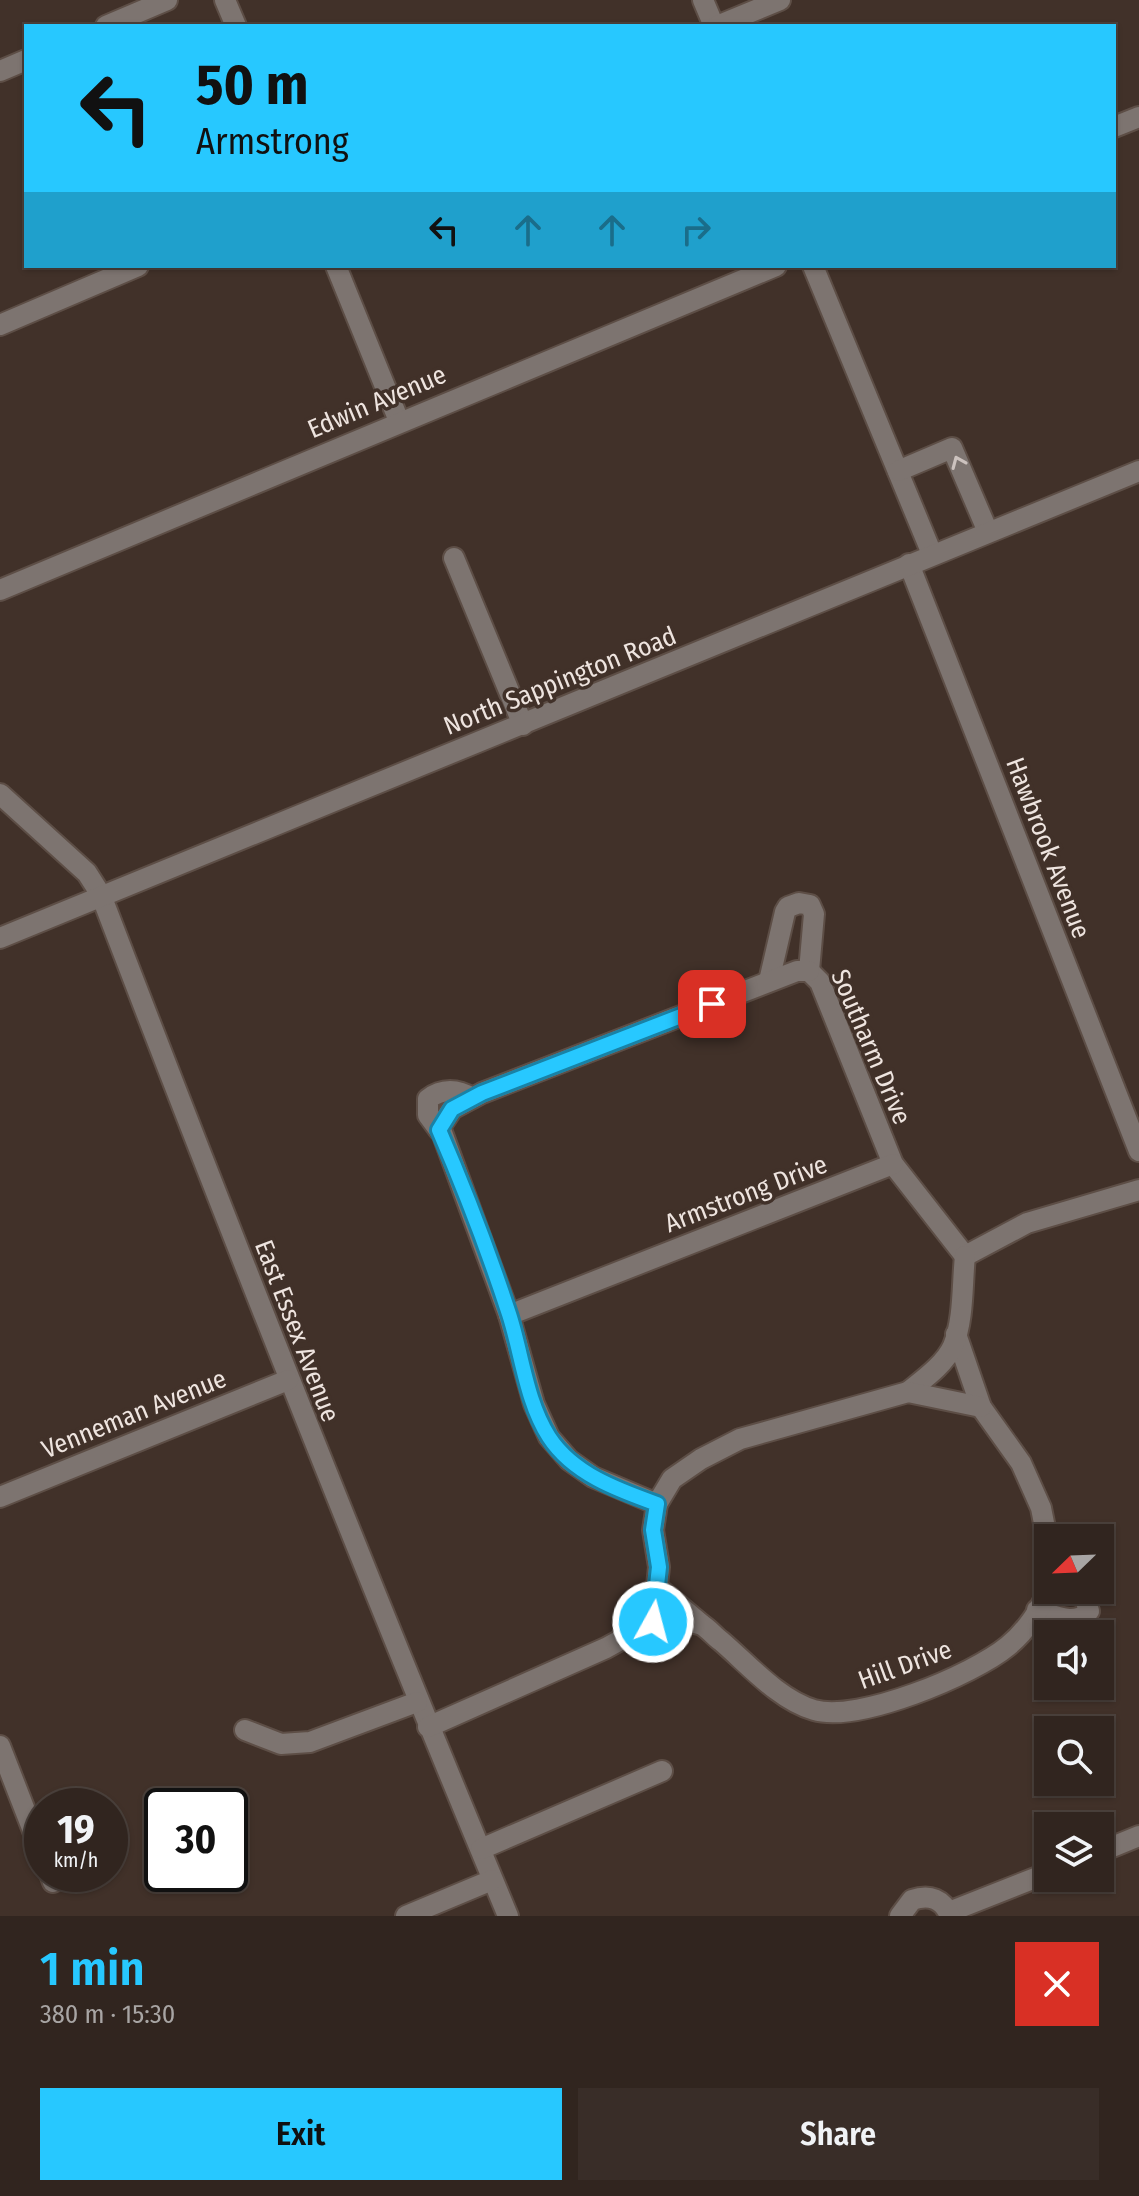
<!DOCTYPE html>
<meta charset="utf-8">
<style>
:root{--surface:#31251f;--page:#392d28;--text:#f1f3f6;--muted:#a8a5a4;--line:#4c423d;--accent:#27c8ff}
body{margin:0;font-family:"Fira Sans Condensed",sans-serif;background:var(--page);color:var(--text);height:100vh;display:flex;flex-direction:column;font-size:30px;white-space:nowrap}
*{box-sizing:border-box;margin:0}
p{font-size:26px;color:var(--muted)}
.icon{flex:none;width:44px;height:44px;fill:none;stroke:currentColor;stroke-width:2;stroke-linecap:round;stroke-linejoin:round}
.map{position:relative;height:1916px;overflow:hidden}
.side{display:flex;flex-direction:column;background:var(--surface);flex:1}
.side>*{flex:none}
.guide{position:absolute;left:24px;top:24px;width:1092px;height:244px;border-radius:0px;box-shadow:0 2px 6px #0004,0 0 0 2px var(--line);background:#27c8ff;color:#111;overflow:hidden}
.needle{width:52px;rotate:247deg}
.fabs{position:absolute;left:1034px;top:1524px;display:grid;gap:16px}
.fabs a{display:grid;place-items:center;width:80px;height:80px;border-radius:0px;background:var(--surface);box-shadow:0 2px 6px #0004,0 0 0 2px var(--line);font-size:40px}
.speed{position:absolute;left:24px;top:1788px;display:flex;gap:16px;font-size:40px;font-weight:700;text-align:center}
.speed>*{display:grid;place-content:center;width:104px;height:104px;border-radius:50%;background:var(--surface);box-shadow:0 2px 6px #0004,0 0 0 2px var(--line);line-height:1}
.speed small{font-size:20px;font-weight:400}
.speed .limit{border:4px solid #111;border-radius:12px;background:#fff;color:#111}
.pin{position:absolute;display:grid;place-items:center;width:68px;height:68px;color:#fff;margin:-34px;border-radius:16px;box-shadow:0 4px 12px #0006}
.me{position:absolute;width:88px;margin:-44px;rotate:7deg;stroke-linejoin:round;filter:drop-shadow(0 0 6px #0008)}
.turn{display:flex;align-items:center;gap:28px;height:168px;padding:0 40px;font-size:36px}
.turn .icon{width:104px;height:104px;stroke-width:2.5}
.turn b{display:block;font-size:56px;line-height:68px}
.lanes{display:flex;align-items:center;height:76px;padding:0 40px;background:#0003;justify-content:center;gap:40px;direction:ltr}
.lanes .off{opacity:.35}
.round{display:grid;place-items:center;flex:none;width:84px;height:84px;border-radius:0px;background:var(--page)}
.head{display:flex;align-items:center;justify-content:space-between;height:136px;padding:0 40px}
h1{font-size:48px;font-weight:600;line-height:60px;color:var(--accent)}
.button{display:flex;gap:16px;margin-top:auto;padding:16px 40px}
.button a{flex:1;height:92px;border-radius:0px;background:var(--accent);color:#111;font-size:32px;font-weight:600;line-height:92px;text-align:center}
.button a+a{background:var(--page);color:var(--text)}
.map>svg:first-child{display:block}
.lines{fill:none;stroke-linecap:round;stroke-linejoin:round}
.minor-casing{stroke:#5d4e46;stroke-width:24}
.minor{stroke:#7d7470;stroke-width:20}
.oneway{stroke:#ccc2be}
.route-casing{stroke:#1982a6;stroke-width:20}
.route{stroke:#27c8ff;stroke-width:14}
.labels{text-anchor:middle;dominant-baseline:central;stroke-width:7;stroke-linejoin:round;paint-order:stroke}
.street-label{font-size:26px;fill:#eee4df;stroke:#413129}
</style>
<div class="map">
<svg width="1139" height="1916" viewBox="0 0 1139 1916">
<rect width="100%" height="100%" fill="#413129"/>
<g class="lines">
<!-- minor casing -->
<g class="minor-casing">
<g id="minor">
<polyline points="225,0 236,26"/>
<polyline points="703,0 714,26"/>
<polyline points="106,26 167,0"/>
<polyline points="717,26 780,0"/>
<polyline points="0,71 26,60"/>
<polyline points="1114,127 1139,117"/>
<polyline points="336,266 399,421"/>
<polyline points="813,266 932,554"/>
<polyline points="0,325 138,266"/>
<polyline points="898,471 952,448 988,532"/>
<polyline points="454,558 523,725"/>
<polyline points="909,564 1139,1151"/>
<polyline points="0,590 776,266"/>
<path d="M 0,794 L 87,873 L 101,895 C 232,1237 367,1578 508,1916"/>
<polyline points="0,938 1139,471"/>
<polyline points="809,971 820,982 893,1164 965,1256"/>
<polyline points="769,981 785,912 788,907 799,903 810,905 814,914 809,971"/>
<path d="M 439,1130 L 428,1115 L 428,1099 C 442,1088 458,1089 472,1098"/>
<polyline points="965,1256 1027,1223 1139,1190"/>
<polyline points="509,1315 893,1164"/>
<polyline points="956,1334 981,1407 1021,1463 1041,1508 1048,1543"/>
<path d="M 908,1392 C 924,1379 945,1364 953,1346 C 964,1320 962,1283 965,1256"/>
<polyline points="0,1497 288,1380"/>
<polyline points="657,1504 593,1477 569,1460 549,1437 534,1404 509,1315 440,1127 452,1109 482,1093 797,971 809,971"/>
<polyline points="657,1587 701,1624"/>
<path d="M 1037,1610 C 1054,1615 1075,1627 1089,1611 L 1085,1599 L 1076,1590"/>
<path d="M 653,1622 C 667,1623 690,1620 702,1625 C 709,1629 715,1637 721,1641 C 748,1664 779,1700 814,1710 C 858,1723 973,1675 1008,1646 C 1024,1633 1045,1606 1048,1586"/>
<polyline points="428,1727 606,1648 653,1622 659,1567 653,1530 657,1504 672,1479 701,1459 740,1439 908,1392 981,1407"/>
<polyline points="245,1730 281,1744 310,1742 417,1702"/>
<polyline points="0,1746 42,1854"/>
<polyline points="481,1849 662,1771"/>
<polyline points="1100,1852 1139,1836"/>
<polyline points="50,1874 53,1882"/>
<polyline points="949,1912 1048,1873"/>
<polyline points="406,1916 492,1880"/>
<path d="M 900,1916 L 912,1900 C 930,1894 943,1899 950,1916"/>
</g>
</g>
<!-- minor -->
<use href="#minor" class="minor"/>
</g>
<!-- one-way arrows -->
<defs><path id="oneway-chevron" d="M-2-3.5L2.5 0L-2 3.5" fill="none" stroke-width="1.6" stroke-linecap="round" stroke-linejoin="round" transform="scale(2)"/></defs>
<use class="oneway" href="#oneway-chevron" transform="translate(958 462) rotate(-113)"/>
<g class="lines">
<!-- route casing -->
<g class="route-casing">
<path id="route" d="M 653,1622 L 659,1567 L 653,1530 L 657,1504 C 618,1490 573,1474 549,1437 C 526,1401 522,1354 509,1314 C 489,1253 465,1190 439,1130 L 452,1109 L 482,1093 L 712,1004"/>
</g>
<!-- route -->
<use href="#route" class="route"/>
</g>
<g class="labels">
<!-- street labels -->
<g class="street-label">
<text transform="translate(377 402) rotate(-23)">Edwin Avenue</text>
<text transform="translate(560 681) rotate(-22)">North Sappington Road</text>
<text transform="translate(1048 848) rotate(69)">Hawbrook Avenue</text>
<text transform="translate(871 1047) rotate(67)">Southarm Drive</text>
<text transform="translate(746 1194) rotate(-21)">Armstrong Drive</text>
<text transform="translate(297 1331) rotate(69)">East Essex Avenue</text>
<text transform="translate(134 1414) rotate(-22)">Venneman Avenue</text>
<text transform="translate(905 1665) rotate(-20)">Hill Drive</text>
</g>
</g>
</svg>
<div class="fabs">
<a><svg class="needle" viewBox="-14 -14 28 28"><path d="M0-13l5 13h-10z" fill="#e53935"/><path d="M0 13l5-13h-10z" fill="#a8a5a4"/></svg></a>
<a><svg class="icon" aria-label="sound" viewBox="0 0 24 24"><path d="M4 9h4l5-4v14l-5-4H4zM17 9q2 3 0 6"/></svg></a>
<a><svg class="icon" aria-label="search" viewBox="0 0 24 24"><circle cx="10" cy="10" r="6"/><path d="M15 15l6 6"/></svg></a>
<a><svg class="icon" aria-label="layers" viewBox="0 0 24 24"><path d="M12 4l9 5-9 5-9-5zM3 14l9 5 9-5"/></svg></a>
</div>
<div class="speed"><div>19<small>km/h</small></div><div class="limit">30</div></div>
<div class="pin" style="left:712px;top:1004px;background:#d93025"><svg class="icon" aria-label="arrive" viewBox="0 0 24 24"><path d="M6 21V4h12l-3 4 3 4H6"/></svg></div>
<svg class="me" style="left:653px;top:1622px" viewBox="-20 -20 40 40"><circle r="17" fill="#27c8ff" stroke="#fff" stroke-width="3"/><path d="M0-11L8 9 0 5-8 9z" fill="#fff"/></svg>
<div class="guide">
<div class="turn"><svg class="icon" aria-label="left" viewBox="0 0 24 24"><path d="M17 20v-9H6M10 6l-5 5 5 5"/></svg><div><b>50 m</b>Armstrong</div></div>
<div class="lanes"><svg class="icon" aria-label="left" viewBox="0 0 24 24"><path d="M17 20v-9H6M10 6l-5 5 5 5"/></svg><svg class="icon off" aria-label="ahead" viewBox="0 0 24 24"><path d="M12 20V5M6 11l6-6 6 6"/></svg><svg class="icon off" aria-label="ahead" viewBox="0 0 24 24"><path d="M12 20V5M6 11l6-6 6 6"/></svg><svg class="icon off" aria-label="right" viewBox="0 0 24 24"><path d="M7 20v-9h11M14 6l5 5-5 5"/></svg></div>
</div>
</div>
<section class="side">
<div class="head"><div><h1>1 min</h1><p>380 m · 15:30</p></div><a class="round" style="background:#d93025;color:#fff"><svg class="icon" aria-label="close" viewBox="0 0 24 24"><path d="M6 6l12 12M18 6L6 18"/></svg></a></div>
<div class="button"><a>Exit</a><a>Share</a></div>
</section>
